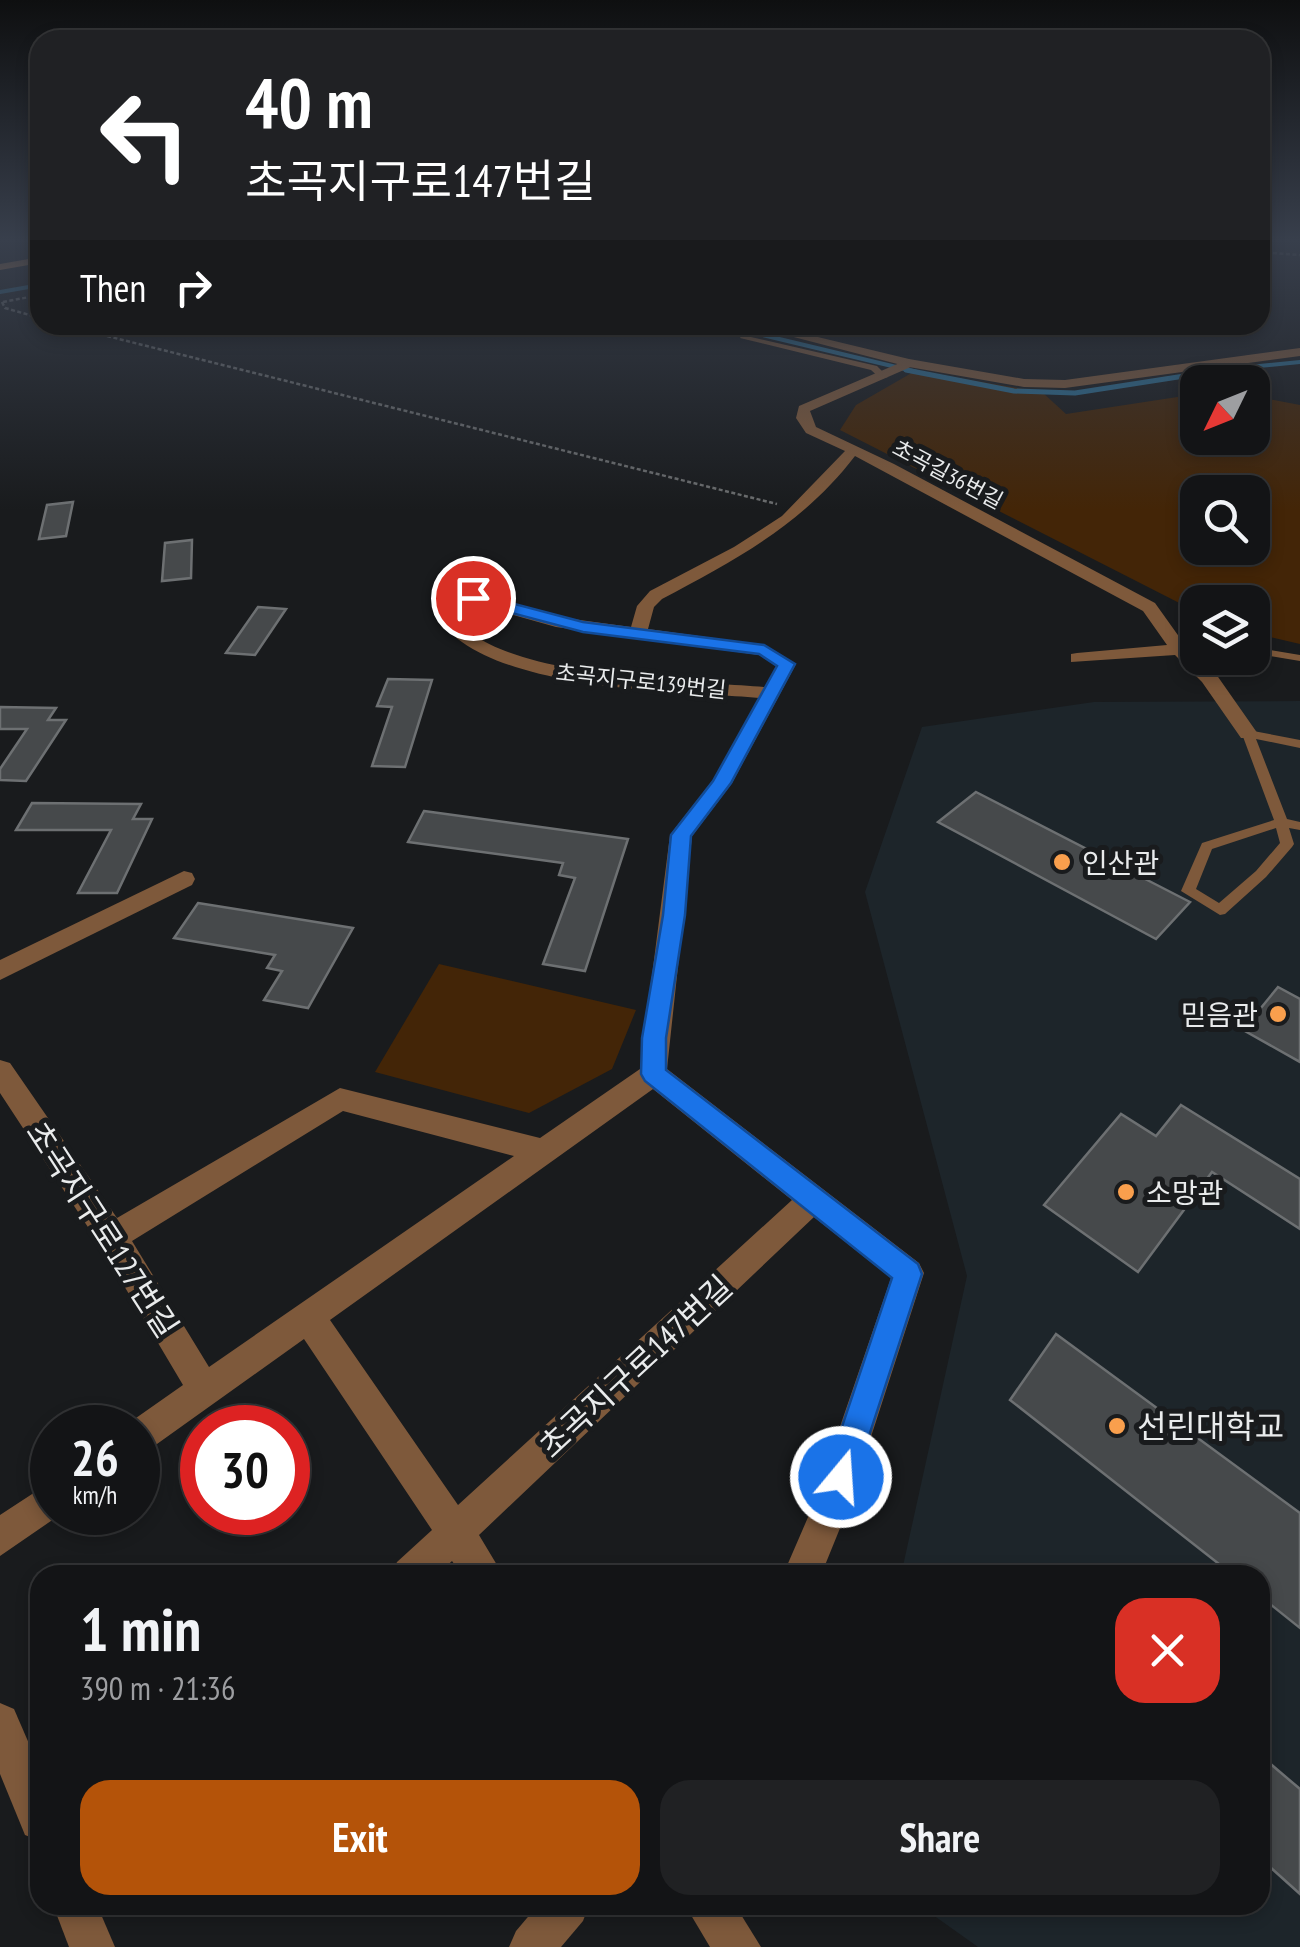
<!DOCTYPE html>
<meta charset="utf-8">
<style>
:root{--surface:#131416;--page:#202123;--text:#f1f3f6;--muted:#9d9ea1;--line:#323335;--accent:#b45309}
body{margin:0;font-family:"PT Sans Narrow","Noto Sans KR",sans-serif;background:var(--page);color:var(--text);height:100vh;display:flex;flex-direction:column;font-size:38px;white-space:nowrap}
*{box-sizing:border-box;margin:0}
p{font-size:32px;color:var(--muted)}
.icon{flex:none;width:55px;height:55px;fill:none;stroke:currentColor;stroke-width:2;stroke-linecap:round;stroke-linejoin:round}
.map{position:relative;flex:1;overflow:hidden}
.drawer{position:absolute;left:30px;top:1565px;width:1240px;height:350px;display:flex;flex-direction:column;background:var(--surface);border-radius:30px;box-shadow:0 5px 15px #0003,0 0 0 2px var(--line)}
.drawer>*{flex:none}
.hud{position:absolute;left:30px;top:30px;width:1240px;height:305px;border-radius:30px;box-shadow:0 5px 15px #0003,0 0 0 2px var(--line);background:#202124;color:#fff;overflow:hidden}
.needle{width:65px;rotate:227deg}
.controls{position:absolute;left:1180px;top:365px;display:grid;gap:20px}
.controls a{display:grid;place-items:center;width:90px;height:90px;border-radius:20px;background:var(--surface);box-shadow:0 5px 15px #0003,0 0 0 2px var(--line);font-size:50px}
.speed{position:absolute;left:30px;top:1405px;display:flex;gap:20px;font-size:50px;font-weight:700;text-align:center}
.speed>*{display:grid;place-content:center;width:130px;height:130px;border-radius:50%;background:var(--surface);box-shadow:0 5px 15px #0003,0 0 0 2px var(--line);line-height:1}
.speed small{font-size:25px;font-weight:400}
.speed .limit{border:15px solid #d22;background:#fff;color:#111}
.pin{position:absolute;display:grid;place-items:center;width:85px;height:85px;color:#fff;margin:-42px;border:5px solid #fff;border-radius:50%;box-shadow:0 2px 10px #0007}
.me{position:absolute;width:110px;margin:-55px;rotate:18deg;stroke-linejoin:round;filter:drop-shadow(0 0 8px #0008)}
.turn{display:flex;align-items:center;gap:35px;height:210px;padding:0 50px;font-size:45px}
.turn .icon{width:130px;height:130px;stroke-width:2.5}
.turn b{display:block;font-size:70px;line-height:85px}
.then{display:flex;align-items:center;height:95px;padding:0 50px;background:#0003;gap:20px;font-size:38px}
.round{display:grid;place-items:center;flex:none;width:105px;height:105px;border-radius:30px;background:var(--page)}
.headline{display:flex;align-items:center;justify-content:space-between;height:170px;padding:0 50px}
h1{font-size:60px;font-weight:700;line-height:75px}
.button{display:flex;gap:20px;margin-top:auto;padding:20px 50px}
.button a{flex:1;height:115px;border-radius:30px;background:var(--accent);color:#fff;font-size:40px;font-weight:700;line-height:115px;text-align:center}
.button a+a{background:var(--page);color:var(--text)}
.map>svg:first-child{display:block}
.built{fill:#1d252a}
.green{fill:#432507;fill-rule:evenodd}
.lines{fill:none;stroke-linecap:round;stroke-linejoin:round}
.stream-far1{stroke:#2d6c8f;stroke-width:4}
.stream{stroke:#2d6c8f;stroke-width:5}
.building{fill:#46494b;stroke:#6d7072;stroke-width:2.5}
.path{stroke:#6a6c6d;stroke-width:2.5;stroke-dasharray:4 2.5;stroke-linecap:butt}
.service{fill:#7e593b;fill-rule:evenodd}
.minor{fill:#7e593b;fill-rule:evenodd}
.tertiary{fill:#7e593b;fill-rule:evenodd}
.primary{fill:#e49856;fill-rule:evenodd}
.route{fill:#1a73e8;stroke:#114b97;stroke-width:2.5}
.poi-dot{fill:#f99f4d;stroke:#191b1d;stroke-width:4}
.labels{text-anchor:middle;dominant-baseline:central;stroke-width:10;stroke-linejoin:round;paint-order:stroke}
.far-street-label{font-size:22px;fill:#e9ebec;stroke:#191b1d}
.poi-label{font-size:28px;fill:#e9ebec;stroke:#191b1d;text-anchor:start}
.near-street-label{font-size:32px;fill:#e9ebec;stroke:#191b1d}
.near-poi-label{font-size:32px;fill:#e9ebec;stroke:#191b1d;text-anchor:start}
</style>
<div class="map">
<svg width="1300" height="1947" viewBox="0 0 1300 1947">
<rect width="100%" height="100%" fill="#191b1d"/>
<!-- built -->
<polygon class="built" points="1300,701 1300,1947 978,1947 919,1905 1260,1905 1260,1575 901,1575 967,1276 865,892 922,727 1094,702"/>
<!-- green -->
<g class="green">
<path d="M 915,371 L 1042,392 L 1066,414 L 1197,394 L 1198,438 L 1252,438 L 1253,396 L 1300,405 L 1300,644 L 1253,633 L 1252,602 L 1198,602 L 1197,612 L 840,430 L 856,405 ZM 1198,492 L 1252,492 L 1252,548 L 1198,548 Z"/>
<polygon points="439,964 636,1010 612,1069 529,1113 375,1072"/>
</g>
<g class="lines">
<!-- stream-far1 -->
<g class="stream-far1">
<polyline points="0,292 40,285"/>
<polyline points="721,325 917,372"/>
<polyline points="1198,372 1300,362"/>
</g>
<!-- stream -->
<polyline class="stream" points="906,370 1014,391 1075,393 1223,370"/>
</g>
<!-- building -->
<g class="building">
<polygon points="73,502 66,536 39,539 47,505"/>
<polygon points="192,540 191,578 162,581 165,543"/>
<polygon points="258,607 286,609 255,655 226,653"/>
<polygon points="388,679 432,680 405,767 372,766 392,707 377,706"/>
<polygon points="0,707 56,708 48,720 66,720 26,781 0,780 0,769 27,729 0,729"/>
<polygon points="976,792 1190,902 1156,939 938,822"/>
<polygon points="32,803 141,804 133,819 152,819 117,893 78,893 111,830 16,830"/>
<polygon points="424,811 628,839 585,971 543,964 575,878 559,875 563,863 408,842"/>
<polygon points="198,903 353,928 308,1008 264,1000 282,971 267,968 275,955 174,938"/>
<polygon points="1278,987 1300,999 1300,1062 1243,1030"/>
<polygon points="1181,1105 1300,1179 1300,1229 1212,1172 1138,1272 1044,1205 1121,1114 1156,1136"/>
<polygon points="1056,1334 1300,1513 1300,1628 1260,1596 1260,1575 1233,1575 1010,1400"/>
<polygon points="1260,1755 1300,1789 1300,1894 1260,1858"/>
</g>
<g class="lines">
<!-- path -->
<g class="path">
<polyline points="1260,252 1300,255"/>
<polyline points="2,302 5,308 40,318"/>
<polyline points="3,302 40,295"/>
<polyline points="63,325 777,504"/>
<polyline points="689,325 730,334"/>
</g>
<!-- service -->
<g class="service">
<polygon points="742,335 877,366 888,377 881,379 871,370 740,338"/>
<polygon points="1198,645 1198,651 1179,652 1174,649 1179,646"/>
<polygon points="1252,647 1300,655 1300,661 1252,653"/>
<path d="M 1248,730 L 1300,740 L 1300,748 L 1256,739 L 1287,819 L 1300,822 L 1300,830 L 1289,828 L 1294,844 L 1292,847 L 1266,877 L 1225,914 L 1220,915 L 1181,891 L 1202,843 L 1274,820 L 1242,734 ZM 1276,828 L 1280,843 L 1256,871 L 1219,903 L 1196,889 L 1212,849 Z"/>
</g>
<!-- minor -->
<g class="minor">
<path d="M 909,359 L 913,366 L 810,411 L 816,427 L 894,464 L 1155,603 L 1185,645 L 1216,674 L 1258,734 L 1255,738 L 1241,738 L 1202,682 L 1175,655 L 1071,662 L 1071,654 L 1077,653 L 1167,645 L 1143,611 L 855,456 C 803,524 736,560 662,599 L 654,607 L 648,629 L 764,645 L 796,664 L 732,783 L 692,836 L 667,1069 L 919,1263 L 924,1273 L 847,1511 L 821,1575 L 783,1575 L 812,1508 L 891,1278 L 814,1217 L 479,1535 L 503,1575 L 462,1575 L 452,1561 L 437,1575 L 391,1575 L 397,1562 L 432,1530 L 304,1339 L 150,1449 L 138,1454 L 138,1428 L 125,1428 L 126,1425 L 183,1385 L 101,1247 L 0,1093 L 0,1060 L 10,1063 L 117,1218 L 340,1088 L 540,1138 L 640,1069 L 670,835 L 713,780 L 759,698 C 678,691 471,692 433,609 L 473,593 L 558,617 L 631,627 L 637,606 L 650,591 L 734,547 L 782,516 L 845,451 L 806,433 L 796,418 L 799,406 ZM 474,604 L 556,627 L 759,655 L 777,666 L 765,687 C 696,681 484,679 452,611 ZM 653,1089 L 792,1200 L 458,1505 L 330,1320 ZM 343,1111 L 514,1156 L 209,1367 L 132,1241 Z"/>
<polygon points="184,871 192,873 195,879 192,885 0,980 0,960"/>
<polygon points="52,1481 52,1512 64,1512 0,1556 0,1515"/>
<polygon points="0,1703 14,1709 40,1769 40,1841 25,1835 0,1774"/>
<polygon points="53,1905 97,1905 115,1947 69,1947"/>
<polygon points="538,1905 589,1905 583,1921 561,1947 509,1947 516,1931"/>
<polygon points="685,1905 735,1905 761,1947 710,1947"/>
</g>
<!-- tertiary -->
<polygon class="tertiary" points="748,325 768,325 909,359 1024,379 1065,380 1300,348 1300,356 1065,388 1024,387 909,367"/>
<!-- primary -->
<polygon class="primary" points="40,257 40,263 0,270 0,264"/>
</g>
<!-- sky -->
<linearGradient id="sky" x2="0" y2="1"><stop stop-color="#0e0f10"/><stop offset="0.47" stop-color="#383f4c"/><stop offset="1" stop-color="#383f4c" stop-opacity="0"/></linearGradient>
<rect width="1300" height="510" fill="url(#sky)"/>
<!-- route -->
<polygon class="route" points="473,593 583,622 764,645 795,664 731,783 691,836 685,915 666,1038 666,1070 918,1264 922,1274 852,1488 841,1493 829,1488 825,1477 892,1278 645,1081 641,1074 642,1038 663,915 671,835 713,781 777,666 759,654 583,632 467,601 467,595"/>
<!-- markers -->
<g class="poi-dot">
<circle cx="1062" cy="862" r="10"/>
<circle cx="1278" cy="1014" r="10"/>
<circle cx="1126" cy="1192" r="10"/>
<circle cx="1117" cy="1426" r="10"/>
</g>
<g class="labels">
<!-- far-street labels -->
<g class="far-street-label">
<text transform="translate(948 474) rotate(28)">초곡길36번길</text>
<text transform="translate(641 681) rotate(6)">초곡지구로139번길</text>
</g>
<!-- poi labels -->
<g class="poi-label">
<text x="1082" y="862">인산관</text>
<text x="1258" y="1014" text-anchor="end">믿음관</text>
<text x="1146" y="1192">소망관</text>
</g>
<!-- near-street labels -->
<g class="near-street-label">
<text transform="translate(103 1229) rotate(57)">초곡지구로127번길</text>
<text transform="translate(635 1366) rotate(-43)">초곡지구로147번길</text>
</g>
<!-- near-poi labels -->
<g class="near-poi-label">
<text x="1137" y="1426">선린대학교</text>
</g>
</g>
</svg>
<div class="controls">
<a><svg class="needle" viewBox="-14 -14 28 28"><path d="M0-13l5 13h-10z" fill="#e53935"/><path d="M0 13l5-13h-10z" fill="#9d9ea1"/></svg></a>
<a><svg class="icon" aria-label="search" viewBox="0 0 24 24"><circle cx="10" cy="10" r="6"/><path d="M15 15l6 6"/></svg></a>
<a><svg class="icon" aria-label="layers" viewBox="0 0 24 24"><path d="M12 4l9 5-9 5-9-5zM3 14l9 5 9-5"/></svg></a>
</div>
<div class="speed"><div>26<small>km/h</small></div><div class="limit">30</div></div>
<div class="pin" style="left:473px;top:598px;background:#d93025"><svg class="icon" aria-label="arrive" viewBox="0 0 24 24"><path d="M6 21V4h12l-3 4 3 4H6"/></svg></div>
<svg class="me" style="left:841px;top:1477px" viewBox="-20 -20 40 40"><circle r="17" fill="#1a73e8" stroke="#fff" stroke-width="3"/><path d="M0-11L8 9 0 5-8 9z" fill="#fff"/></svg>
<div class="hud">
<div class="turn"><svg class="icon" aria-label="left" viewBox="0 0 24 24"><path d="M17 20v-9H6M10 6l-5 5 5 5"/></svg><div><b>40 m</b>초곡지구로147번길</div></div>
<div class="then">Then<svg class="icon" aria-label="right" viewBox="0 0 24 24"><path d="M7 20v-9h11M14 6l5 5-5 5"/></svg></div>
</div>
<section class="drawer">
<div class="headline"><div><h1>1 min</h1><p>390 m · 21:36</p></div><a class="round" style="background:#d93025;color:#fff"><svg class="icon" aria-label="close" viewBox="0 0 24 24"><path d="M6 6l12 12M18 6L6 18"/></svg></a></div>
<div class="button"><a>Exit</a><a>Share</a></div>
</section>
</div>
